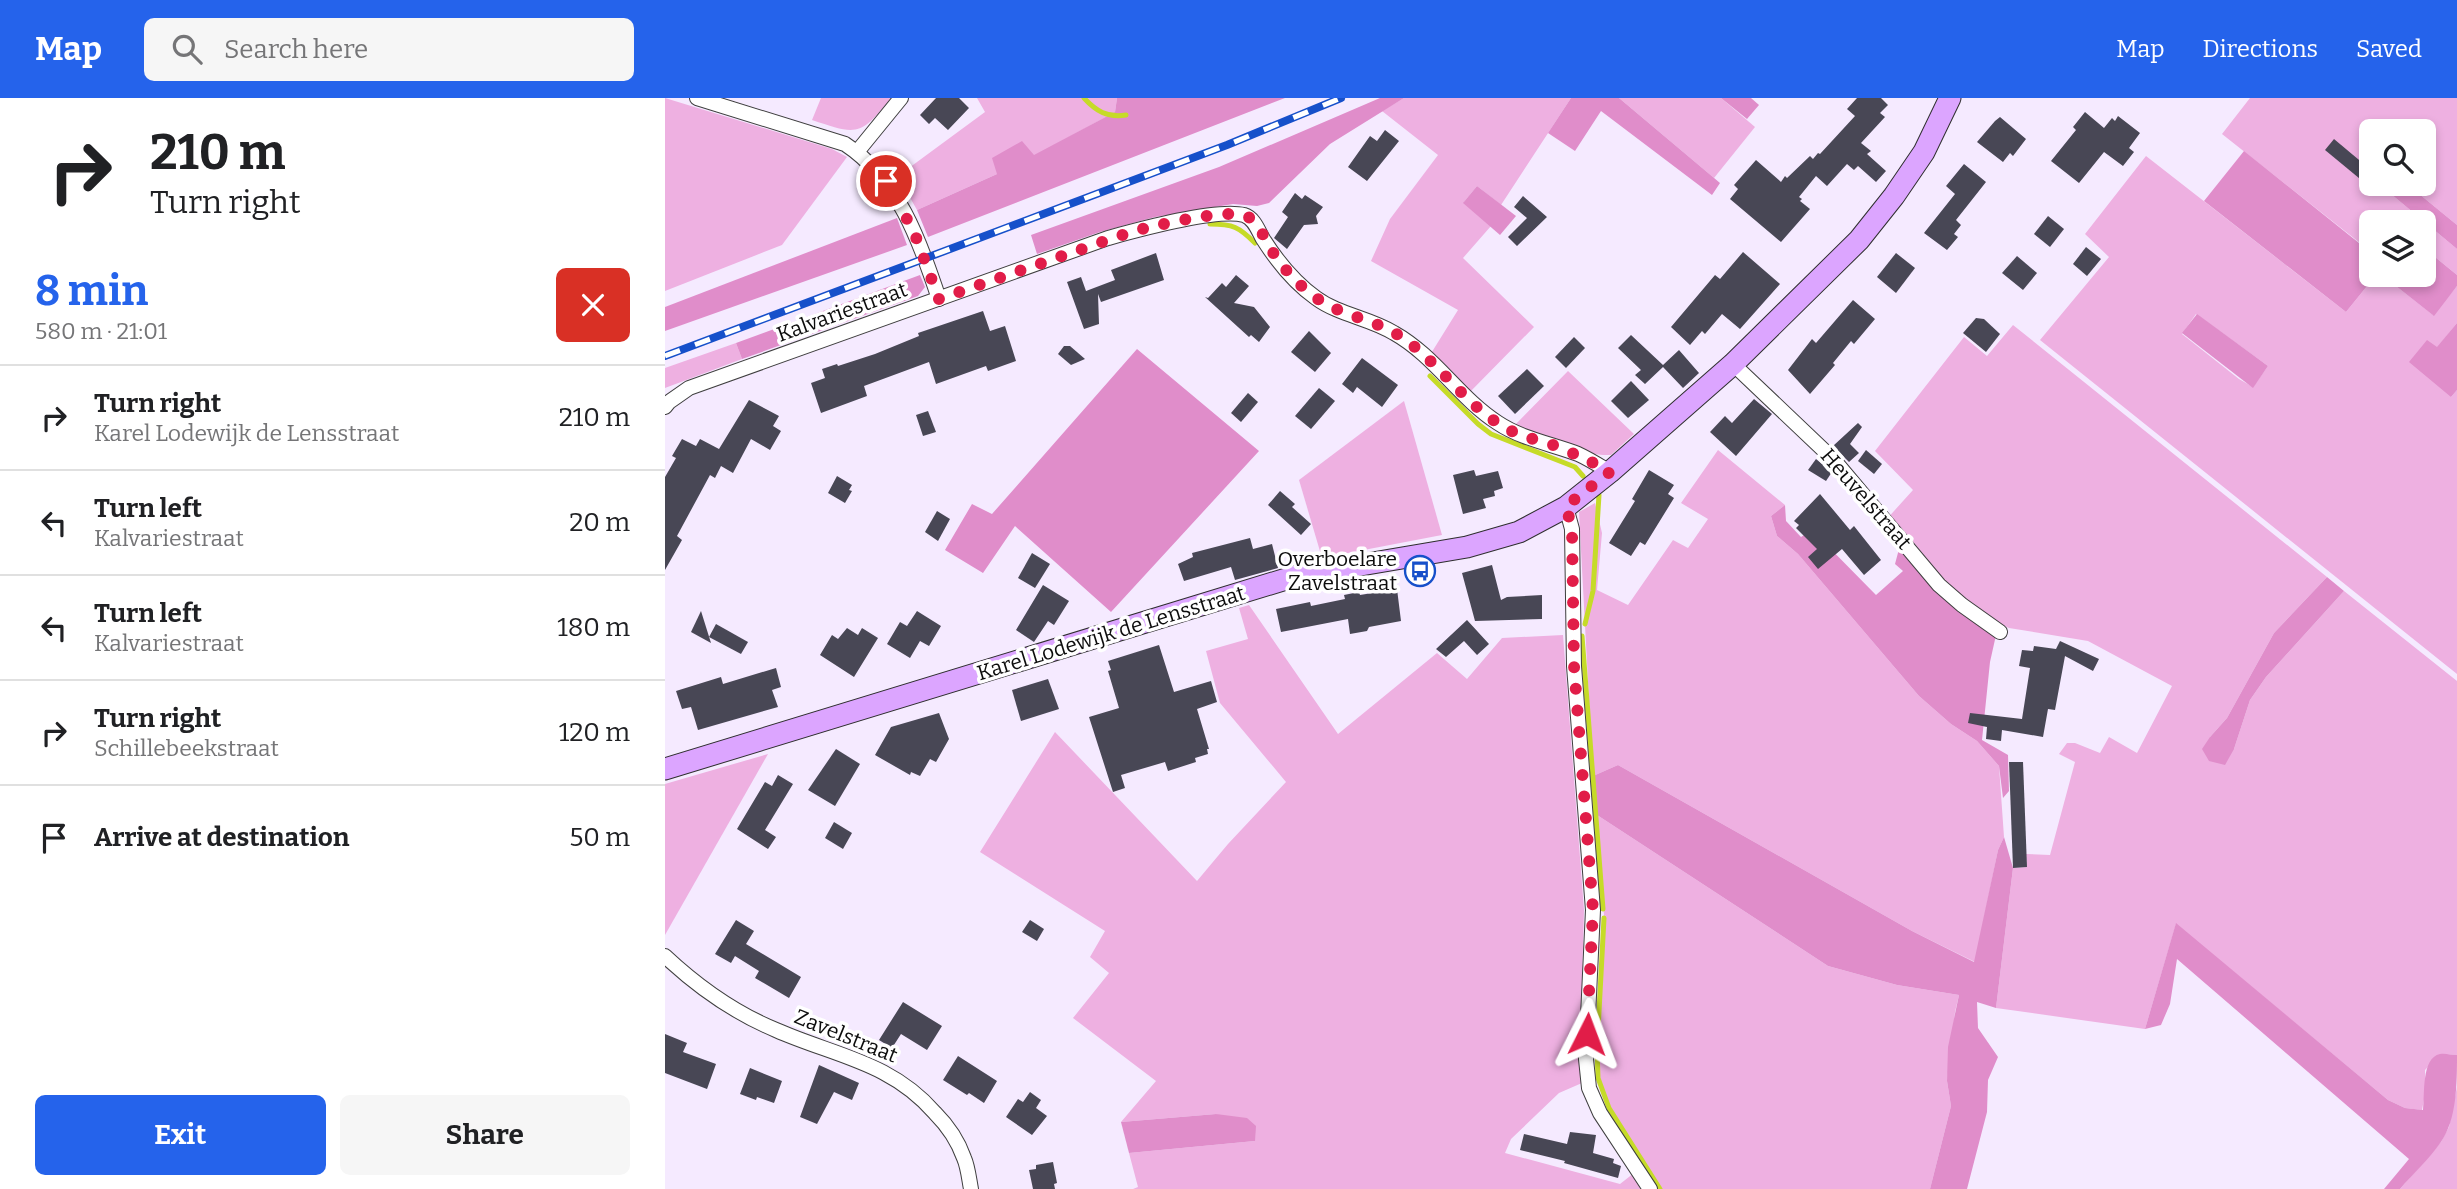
<!DOCTYPE html>
<meta charset="utf-8">
<style>
:root{--surface:#fff;--page:#f6f6f6;--text:#202124;--muted:#757577;--line:#e0e0e0;--accent:#2563eb}
body{margin:0;font-family:Bitter,serif;background:var(--page);color:var(--text);height:100vh;display:flex;flex-direction:column;font-size:26px;white-space:nowrap}
*{box-sizing:border-box;margin:0}
p{font-size:23px;color:var(--muted)}
.icon{flex:none;width:38px;height:38px;fill:none;stroke:currentColor;stroke-width:2;stroke-linecap:round;stroke-linejoin:round}
.map{position:relative;flex:1;overflow:hidden}
.side{display:flex;flex-direction:column;background:var(--surface);width:665px}
.side>*{flex:none}
.top-card{background:#fff;color:var(--text);overflow:hidden}
.tools{position:absolute;left:1694px;top:21px;display:grid;gap:14px}
.tools a{display:grid;place-items:center;width:77px;height:77px;border-radius:10px;background:var(--surface);box-shadow:0 4px 10px #0003;font-size:35px}
.pin{position:absolute;display:grid;place-items:center;width:60px;height:60px;color:#fff;margin:-30px;border:4px solid #fff;border-radius:50%;box-shadow:0 2px 7px #0007}
.me{position:absolute;width:77px;margin:-38px;rotate:3deg;stroke-linejoin:round;filter:drop-shadow(0 0 5px #0008)}
.turn{display:flex;align-items:center;gap:24px;height:147px;padding:0 35px;font-size:32px}
.turn .icon{width:91px;height:91px;stroke-width:2.5}
.turn b{display:block;font-size:49px;line-height:60px}
.round{display:grid;place-items:center;flex:none;width:74px;height:74px;border-radius:10px;background:var(--page)}
.summary{display:flex;align-items:center;justify-content:space-between;height:119px;padding:0 35px}
h1{font-size:42px;font-weight:700;line-height:52px;color:var(--accent)}
.button{display:flex;gap:14px;margin-top:auto;padding:14px 35px}
.button a{flex:1;height:80px;border-radius:10px;background:var(--accent);color:#fff;font-size:28px;font-weight:700;line-height:80px;text-align:center}
.button a+a{background:var(--page);color:var(--text)}
ul{padding:0;list-style:none}
li{display:flex;align-items:center;gap:21px;height:105px;padding:0 35px;border-top:2px solid var(--line)}
li div{flex:1}
li b{display:block;font-size:26px}
li em{font-style:normal}
header{display:flex;align-items:center;gap:42px;box-sizing:border-box;height:98px;padding:0 35px;background:var(--accent);color:#fff}
header strong{font-size:33px}
nav{display:flex;gap:38px;margin-inline-start:auto;font-size:24px}
.search{width:490px;height:63px;background:var(--page);display:flex;align-items:center;gap:18px;box-sizing:border-box;padding:0 24px;border-radius:10px;color:var(--muted);font-size:26px}
main{display:flex;flex:1;min-height:0}
.map>svg:first-child{display:block}
.green{fill:#eeb0e1;fill-rule:evenodd}
.forest{fill:#e08dca}
.lines{fill:none;stroke-linecap:round;stroke-linejoin:round}
.stream{stroke:#c6db28;stroke-width:5}
.building{fill:#484755}
.street-casing{stroke:#3f3f3f;stroke-width:16}
.secondary-casing{stroke:#2e2e2e;stroke-width:23}
.street{stroke:#fff;stroke-width:14}
.secondary{stroke:#dca5ff;stroke-width:21}
.rail-casing{stroke:#1650ca;stroke-width:8}
.rail{stroke:#fff;stroke-width:5;stroke-dasharray:16;stroke-linecap:butt}
.route{stroke:#e11d48;stroke-width:12;stroke-dasharray:0 21.6}
.labels{text-anchor:middle;dominant-baseline:central;stroke-width:7;stroke-linejoin:round;paint-order:stroke}
.street-label{font-size:21px;fill:#0c0c0c;stroke:#fff}
.poi-label{font-size:21px;fill:#0c0c0c;stroke:#fff;text-anchor:end}
</style>
<header>
<strong>Map</strong>
<div class="search"><svg class="icon" aria-label="search" viewBox="0 0 24 24"><circle cx="10" cy="10" r="6"/><path d="M15 15l6 6"/></svg>Search here</div>
<nav><a>Map</a><a>Directions</a><a>Saved</a></nav>
</header>
<main>
<section class="side">
<div class="top-card">
<div class="turn"><svg class="icon" aria-label="right" viewBox="0 0 24 24"><path d="M7 20v-9h11M14 6l5 5-5 5"/></svg><div><b>210 m</b>Turn right</div></div>
</div>
<div class="summary"><div><h1>8 min</h1><p>580 m · 21:01</p></div><a class="round" style="background:#d93025;color:#fff"><svg class="icon" aria-label="close" viewBox="0 0 24 24"><path d="M6 6l12 12M18 6L6 18"/></svg></a></div>
<ul>
<li><svg class="icon" aria-label="right" viewBox="0 0 24 24"><path d="M7 20v-9h11M14 6l5 5-5 5"/></svg><div><b>Turn right</b><p>Karel Lodewijk de Lensstraat</p></div><em>210 m</em></li>
<li><svg class="icon" aria-label="left" viewBox="0 0 24 24"><path d="M17 20v-9H6M10 6l-5 5 5 5"/></svg><div><b>Turn left</b><p>Kalvariestraat</p></div><em>20 m</em></li>
<li><svg class="icon" aria-label="left" viewBox="0 0 24 24"><path d="M17 20v-9H6M10 6l-5 5 5 5"/></svg><div><b>Turn left</b><p>Kalvariestraat</p></div><em>180 m</em></li>
<li><svg class="icon" aria-label="right" viewBox="0 0 24 24"><path d="M7 20v-9h11M14 6l5 5-5 5"/></svg><div><b>Turn right</b><p>Schillebeekstraat</p></div><em>120 m</em></li>
<li><svg class="icon" aria-label="arrive" viewBox="0 0 24 24"><path d="M6 21V4h12l-3 4 3 4H6"/></svg><div><b>Arrive at destination</b></div><em>50 m</em></li>
</ul>
<div class="button"><a>Exit</a><a>Share</a></div>
</section>
<div class="map">
<svg width="1792" height="1091" viewBox="0 0 1792 1091">
<rect width="100%" height="100%" fill="#f5eaff"/>
<!-- green -->
<g class="green">
<polygon points="0,0 167,51 182,59 117,147 0,193"/>
<path d="M 156,0 L 226,0 C 195,39 192,37 147,22 Z"/>
<polygon points="312,0 452,0 450,14 369,58 357,44 332,76 252,112 233,78 320,14"/>
<polygon points="739,0 906,0 836,107 812,88 799,104 826,128 798,160 869,229 803,296 765,257 793,212 706,163 725,121 773,57 717,13"/>
<polygon points="954,0 1056,0 1090,29 1049,80"/>
<polygon points="1585,0 1792,0 1792,127 1742,86 1759,86 1759,33 1706,33 1706,86 1714,86 1792,151 1792,177 1759,150 1759,124 1726,124 1717,117 1711,124 1706,124 1706,131 1695,145 1557,36"/>
<path d="M 1481,58 L 1681,214 L 1711,177 L 1717,177 L 1768,217 L 1792,188 L 1792,225 L 1772,250 L 1786,299 L 1792,292 L 1792,576 L 1375,242 L 1444,159 L 1420,136 ZM 1531,216 L 1603,268 L 1588,289 L 1574,281 L 1517,236 Z"/>
<polygon points="1348,227 1662,479 1609,535 1562,620 1545,639 1569,651 1585,602 1601,579 1679,493 1792,583 1792,957 1776,956 1760,972 1760,996 1757,1012 1740,1010 1723,1002 1511,826 1480,931 1331,910 1348,770 1362,769 1361,756 1385,757 1410,664 1394,656 1402,645 1410,645 1435,655 1444,639 1472,655 1507,588 1423,543 1344,530 1335,526 1331,537 1220,423 1248,392 1210,353 1299,239 1322,258"/>
<polygon points="71,245 77,261 0,290 0,270"/>
<path d="M 903,273 L 969,336 L 946,357 C 914,358 878,339 848,329 Z"/>
<polygon points="739,303 777,437 657,460 634,382"/>
<polygon points="1053,352 1120,407 1106,418 1112,438 1133,456 1254,598 1286,626 1312,643 1334,668 1339,739 1333,752 1310,864 1247,833 953,667 928,678 914,414 930,405 937,435 932,492 963,507 1008,442 1023,450 1043,421 1016,405"/>
<polygon points="584,507 673,636 772,555 802,581 837,540 898,537 919,812 915,956 917,985 894,995 846,1041 840,1055 955,1086 969,1075 978,1091 468,1091 473,1089 464,1055 590,1043 551,1016 456,1024 491,983 408,920 444,875 425,859 440,833 315,754 390,634 532,783 563,746 621,684 555,605 541,553 583,541 574,510"/>
<polygon points="103,656 0,837 0,686"/>
<polygon points="929,715 1163,868 1232,887 1294,897 1290,914 1282,983 1286,1008 1265,1091 995,1091 946,1015 933,977 931,951 939,817"/>
<polygon points="1792,989 1792,1091 1735,1091 1776,1044 1784,1029"/>
</g>
<!-- forest -->
<g class="forest">
<polygon points="452,0 620,0 263,139 252,112 332,76 327,60 357,43 369,57 450,14"/>
<polygon points="715,0 739,0 665,46 604,105 592,108 568,106 490,119 435,134 372,156 366,137 554,69"/>
<polygon points="906,0 954,0 1055,85 1047,97 936,13 910,53 883,35"/>
<polygon points="1056,0 1086,0 1094,7 1082,21"/>
<polygon points="1579,53 1694,145 1706,131 1706,177 1711,177 1681,214 1539,103"/>
<polygon points="1714,86 1742,86 1792,127 1792,151"/>
<polygon points="812,88 851,118 835,137 798,105"/>
<polygon points="232,120 242,147 0,233 0,209"/>
<polygon points="1759,150 1792,177 1792,188 1769,218 1717,177 1759,177"/>
<polygon points="255,177 260,189 253,198 77,261 71,245"/>
<polygon points="1532,216 1603,268 1588,290 1517,235"/>
<polygon points="1792,225 1792,292 1786,299 1744,264 1762,242 1772,249"/>
<polygon points="472,251 594,353 446,514 350,428 318,475 280,452 307,406 327,416"/>
<polygon points="1120,407 1121,423 1136,439 1147,432 1211,497 1238,473 1230,466 1234,451 1215,429 1220,423 1331,537 1325,564 1317,642 1343,657 1344,693 1338,700 1334,668 1312,643 1286,626 1254,598 1133,456 1112,438 1106,418"/>
<polygon points="1662,479 1679,493 1601,579 1585,602 1569,651 1560,667 1544,663 1537,651 1545,639 1562,620 1609,535"/>
<polygon points="953,667 1247,833 1309,864 1333,752 1339,739 1348,770 1331,910 1312,904 1313,930 1333,959 1323,982 1322,1014 1302,1091 1265,1091 1286,1008 1282,983 1283,949 1294,897 1232,887 1163,868 929,715 928,678"/>
<path d="M 1511,825 L 1723,1002 L 1740,1010 L 1758,1012 C 1760,997 1756,960 1775,956 C 1780,955 1787,957 1792,957 C 1792,985 1792,1021 1776,1044 C 1764,1061 1748,1076 1735,1091 L 1719,1091 L 1744,1061 L 1512,861 L 1505,906 L 1496,927 L 1480,931 Z"/>
<polygon points="551,1016 582,1020 591,1028 590,1043 464,1055 456,1024"/>
</g>
<g class="lines">
<!-- stream -->
<g class="stream">
<path d="M 419,0 C 431,13 442,20 461,17"/>
<path d="M 545,126 C 568,126 574,129 590,145"/>
<polyline points="765,278 813,326 826,336 910,369 918,378"/>
<polyline points="920,526 928,493 934,397"/>
<polyline points="917,538 938,811"/>
<polyline points="939,820 932,951 933,980 944,1010 995,1091"/>
</g>
</g>
<!-- building -->
<g class="building">
<polygon points="271,0 294,0 304,10 283,32 270,20 264,26 255,17"/>
<polygon points="1192,0 1216,0 1223,7 1215,15 1220,19 1196,45 1206,53 1202,56 1221,73 1211,84 1193,68 1189,72 1182,66 1162,88 1151,78 1134,99 1137,101 1135,103 1145,111 1116,144 1065,101 1073,91 1069,87 1091,62 1116,84 1120,78 1122,80 1145,58 1148,61 1153,55 1155,56 1190,18 1182,11"/>
<polygon points="1420,14 1439,30 1447,20 1450,23 1453,18 1475,35 1464,50 1469,54 1458,68 1439,54 1414,85 1386,63 1411,32 1408,29"/>
<polygon points="1335,19 1361,41 1348,58 1345,55 1338,64 1312,44 1330,23"/>
<polygon points="720,32 734,43 702,83 683,69 705,38 712,43"/>
<polygon points="1669,41 1706,72 1706,90 1660,52"/>
<polygon points="1299,66 1321,84 1291,122 1296,127 1289,136 1293,139 1282,152 1259,135 1290,96 1281,88"/>
<polygon points="630,95 637,101 640,97 658,109 651,118 653,126 639,127 622,151 609,140 623,119 617,114"/>
<polygon points="858,98 882,119 852,148 843,139 862,120 849,109"/>
<polygon points="1383,118 1399,131 1385,149 1369,136"/>
<polygon points="1421,149 1436,161 1422,178 1408,166"/>
<polygon points="1078,154 1115,186 1075,231 1057,216 1040,236 1037,233 1025,247 1006,229 1050,177 1055,181"/>
<polygon points="491,155 499,182 436,204 433,196 434,226 419,231 402,184 416,179 421,193 450,182 446,172"/>
<polygon points="1231,155 1250,170 1231,195 1212,179"/>
<polygon points="1352,158 1372,175 1358,192 1337,175"/>
<polygon points="571,177 584,188 569,205 589,209 605,229 594,244 586,237 584,239 540,199 543,200 557,185 561,189"/>
<polygon points="1188,202 1210,221 1189,246 1186,243 1168,265 1170,267 1145,296 1123,272 1147,241 1151,245"/>
<polygon points="318,213 325,233 340,228 351,263 323,273 321,268 271,286 264,264 199,288 202,298 156,315 146,285 160,280 157,271 172,266 173,268 210,256 254,238 253,235"/>
<polygon points="1311,220 1319,221 1335,236 1321,254 1298,235"/>
<polygon points="644,233 666,255 650,274 626,254"/>
<polygon points="966,237 998,267 1014,252 1034,275 1018,290 998,269 980,286 970,277 976,272 953,250"/>
<polygon points="909,239 920,250 901,270 890,259"/>
<polygon points="399,248 405,248 420,261 406,267 393,256"/>
<polygon points="697,260 733,287 717,309 692,289 688,295 677,286"/>
<polygon points="862,271 879,288 850,316 833,298"/>
<polygon points="966,283 984,302 963,320 946,303"/>
<polygon points="654,290 670,303 646,331 630,318"/>
<polygon points="583,295 593,304 576,324 566,315"/>
<polygon points="1089,301 1107,316 1071,358 1045,334 1060,318 1067,325"/>
<polygon points="84,302 114,318 108,328 116,333 105,352 86,341 68,375 56,368 50,380 45,377 12,438 17,442 0,472 0,379 11,360 7,358 17,341 31,348 35,341 54,351"/>
<polygon points="263,313 271,334 258,338 251,317"/>
<polygon points="1193,325 1197,329 1185,346 1194,355 1184,364 1168,348"/>
<polygon points="1201,352 1217,366 1209,376 1193,363"/>
<polygon points="1151,361 1167,374 1161,383 1143,372"/>
<polygon points="809,372 811,378 833,373 838,390 829,393 830,398 818,401 821,410 798,416 788,377"/>
<polygon points="984,372 1009,387 1003,396 1009,400 980,447 975,444 966,458 944,445 970,403 967,401"/>
<polygon points="172,378 187,387 184,392 187,393 180,405 163,395"/>
<polygon points="615,393 630,406 627,409 646,426 636,437 603,407"/>
<polygon points="1155,396 1185,432 1189,428 1216,462 1199,477 1177,451 1153,471 1143,459 1152,451 1131,430 1134,427 1129,423"/>
<polygon points="272,413 285,421 273,443 260,434"/>
<polygon points="585,440 588,451 607,446 613,470 570,482 566,469 519,483 513,466 528,459 527,455"/>
<polygon points="367,455 385,466 370,490 353,480"/>
<polygon points="827,467 836,502 842,499 877,497 877,521 810,523 797,475"/>
<polygon points="378,487 404,503 389,527 383,523 369,544 351,532"/>
<polygon points="732,491 736,523 704,529 702,533 685,536 683,521 616,534 611,511 645,504 646,508 680,501 679,497 694,494 695,497"/>
<polygon points="36,513 46,545 26,534"/>
<polygon points="252,513 276,528 264,548 255,543 245,560 222,546 235,524 242,528"/>
<polygon points="802,522 824,546 812,557 799,543 781,559 771,551"/>
<polygon points="51,526 83,544 76,556 44,539"/>
<polygon points="182,530 193,537 197,530 213,540 189,579 155,557 167,537 173,541"/>
<polygon points="1395,543 1434,561 1428,573 1400,558 1390,612 1383,611 1378,639 1337,632 1336,643 1321,641 1322,629 1303,625 1305,615 1357,621 1365,570 1354,568 1357,552 1368,553 1369,548 1391,551"/>
<polygon points="494,547 509,594 546,583 552,604 532,611 544,651 542,651 543,656 530,660 531,664 503,673 500,664 456,677 460,690 448,694 424,619 454,610 443,573 446,572 443,563"/>
<polygon points="111,570 116,589 107,592 113,609 33,632 26,609 17,611 11,593 56,579 58,586"/>
<polygon points="383,581 394,611 356,623 347,592"/>
<polygon points="274,615 284,641 271,664 265,661 255,678 246,674 245,677 210,657 226,629"/>
<polygon points="171,651 195,666 170,708 143,692"/>
<polygon points="1344,664 1358,664 1362,769 1348,770"/>
<polygon points="113,677 128,686 100,732 111,739 103,751 72,731 100,684 107,688"/>
<polygon points="169,724 187,735 178,751 160,740"/>
<polygon points="71,822 89,833 81,846 136,879 124,900 90,880 94,873 70,858 66,865 50,856"/>
<polygon points="365,822 379,831 372,843 357,834"/>
<polygon points="238,904 277,928 262,952 236,936 227,950 214,942"/>
<polygon points="0,936 22,945 18,954 51,966 42,991 0,975"/>
<polygon points="293,958 332,983 319,1005 304,995 302,997 278,982"/>
<polygon points="154,967 194,985 187,1002 169,994 152,1026 135,1019"/>
<polygon points="85,970 117,983 109,1005 92,999 91,1002 75,996"/>
<polygon points="365,994 376,1002 371,1010 382,1018 367,1037 341,1019 353,1001 358,1004"/>
<polygon points="905,1034 931,1037 928,1055 949,1061 948,1065 956,1068 953,1080 899,1065 900,1063 855,1052 859,1036 902,1046"/>
<polygon points="388,1064 392,1085 389,1086 390,1091 368,1091 364,1072 371,1071 371,1067"/>
</g>
<g class="lines">
<!-- street casing -->
<g class="street-casing">
<g id="street">
<path d="M 32,0 L 180,46 C 233,81 255,143 274,201"/>
<polyline points="192,54 236,0"/>
<polyline points="1068,266 1168,361 1274,487 1297,507 1335,534"/>
<path d="M 0,309 L 4,304 L 24,290 L 443,140 C 472,132 551,110 579,117 C 589,120 593,132 598,141 C 612,163 630,185 651,200 C 674,217 705,220 729,235 C 770,258 794,300 833,325 C 857,341 887,346 913,356 C 924,361 935,368 945,374"/>
<polyline points="901,409 907,431 909,568 928,812 921,961 924,990 935,1015 985,1091"/>
<path d="M 0,858 C 32,888 70,915 111,932 C 170,958 226,964 270,1015 C 282,1027 293,1043 299,1060 C 303,1069 304,1081 306,1091"/>
</g>
</g>
<!-- secondary casing -->
<g class="secondary-casing">
<polyline id="secondary" points="0,671 631,478 802,449 854,434 901,409 945,374 1068,266 1194,142 1229,98 1259,54 1285,0"/>
</g>
<!-- street -->
<use href="#street" class="street"/>
<!-- secondary -->
<use href="#secondary" class="secondary"/>
<!-- rail casing -->
<g class="rail-casing">
<polyline id="rail" points="0,258 562,47 676,0"/>
</g>
<!-- rail -->
<use href="#rail" class="rail"/>
</g>
<g class="lines">
<!-- route -->
<path class="route" d="M 221,83 L 249,134 L 274,201 L 466,134 C 488,128 562,110 581,118 C 594,123 601,145 609,156 C 620,172 636,190 653,201 C 676,217 706,221 730,235 C 770,259 795,301 834,326 C 850,337 869,341 888,347 C 908,355 926,363 945,374 L 901,408 L 907,431 L 909,568 L 928,812 L 922,936"/>
</g>
<!-- icons -->
<defs>
<g id="bus-ring" transform="scale(1.575)"><circle r="9.5" fill="#fff" stroke="#1650ca" stroke-width="1.5"/><path d="M-5-6H5V4H4V6H2V4H-2V6H-4V4H-5ZM-3.5-4V0h7V-4ZM-3.5 1.2v1.5H-2V1.2ZM2 1.2v1.5H3.5V1.2Z" fill="#1650ca"/></g>
</defs>
<g fill-rule="evenodd">
<use href="#bus-ring" x="755" y="473"/>
</g>
<g class="labels">
<!-- street labels -->
<g class="street-label">
<text transform="translate(177 214) rotate(-20)">Kalvariestraat</text>
<text transform="translate(1201 401) rotate(49)">Heuvelstraat</text>
<text transform="translate(446 535) rotate(-17)">Karel Lodewijk de Lensstraat</text>
<text transform="translate(181 938) rotate(22)">Zavelstraat</text>
</g>
<!-- poi labels -->
<g class="poi-label">
<text x="732" y="461">Overboelare<tspan x="732" dy="24">Zavelstraat</tspan></text>
</g>
</g>
</svg>
<div class="tools">
<a><svg class="icon" aria-label="search" viewBox="0 0 24 24"><circle cx="10" cy="10" r="6"/><path d="M15 15l6 6"/></svg></a>
<a><svg class="icon" aria-label="layers" viewBox="0 0 24 24"><path d="M12 4l9 5-9 5-9-5zM3 14l9 5 9-5"/></svg></a>
</div>
<div class="pin" style="left:221px;top:83px;background:#d93025"><svg class="icon" aria-label="arrive" viewBox="0 0 24 24"><path d="M6 21V4h12l-3 4 3 4H6"/></svg></div>
<svg class="me" style="left:922px;top:936px" viewBox="-20 -20 40 40"><path d="M0-17L14 15 0 8-14 15z" fill="#e11d48" stroke="#fff" stroke-width="4"/></svg>
</div>
</main>
